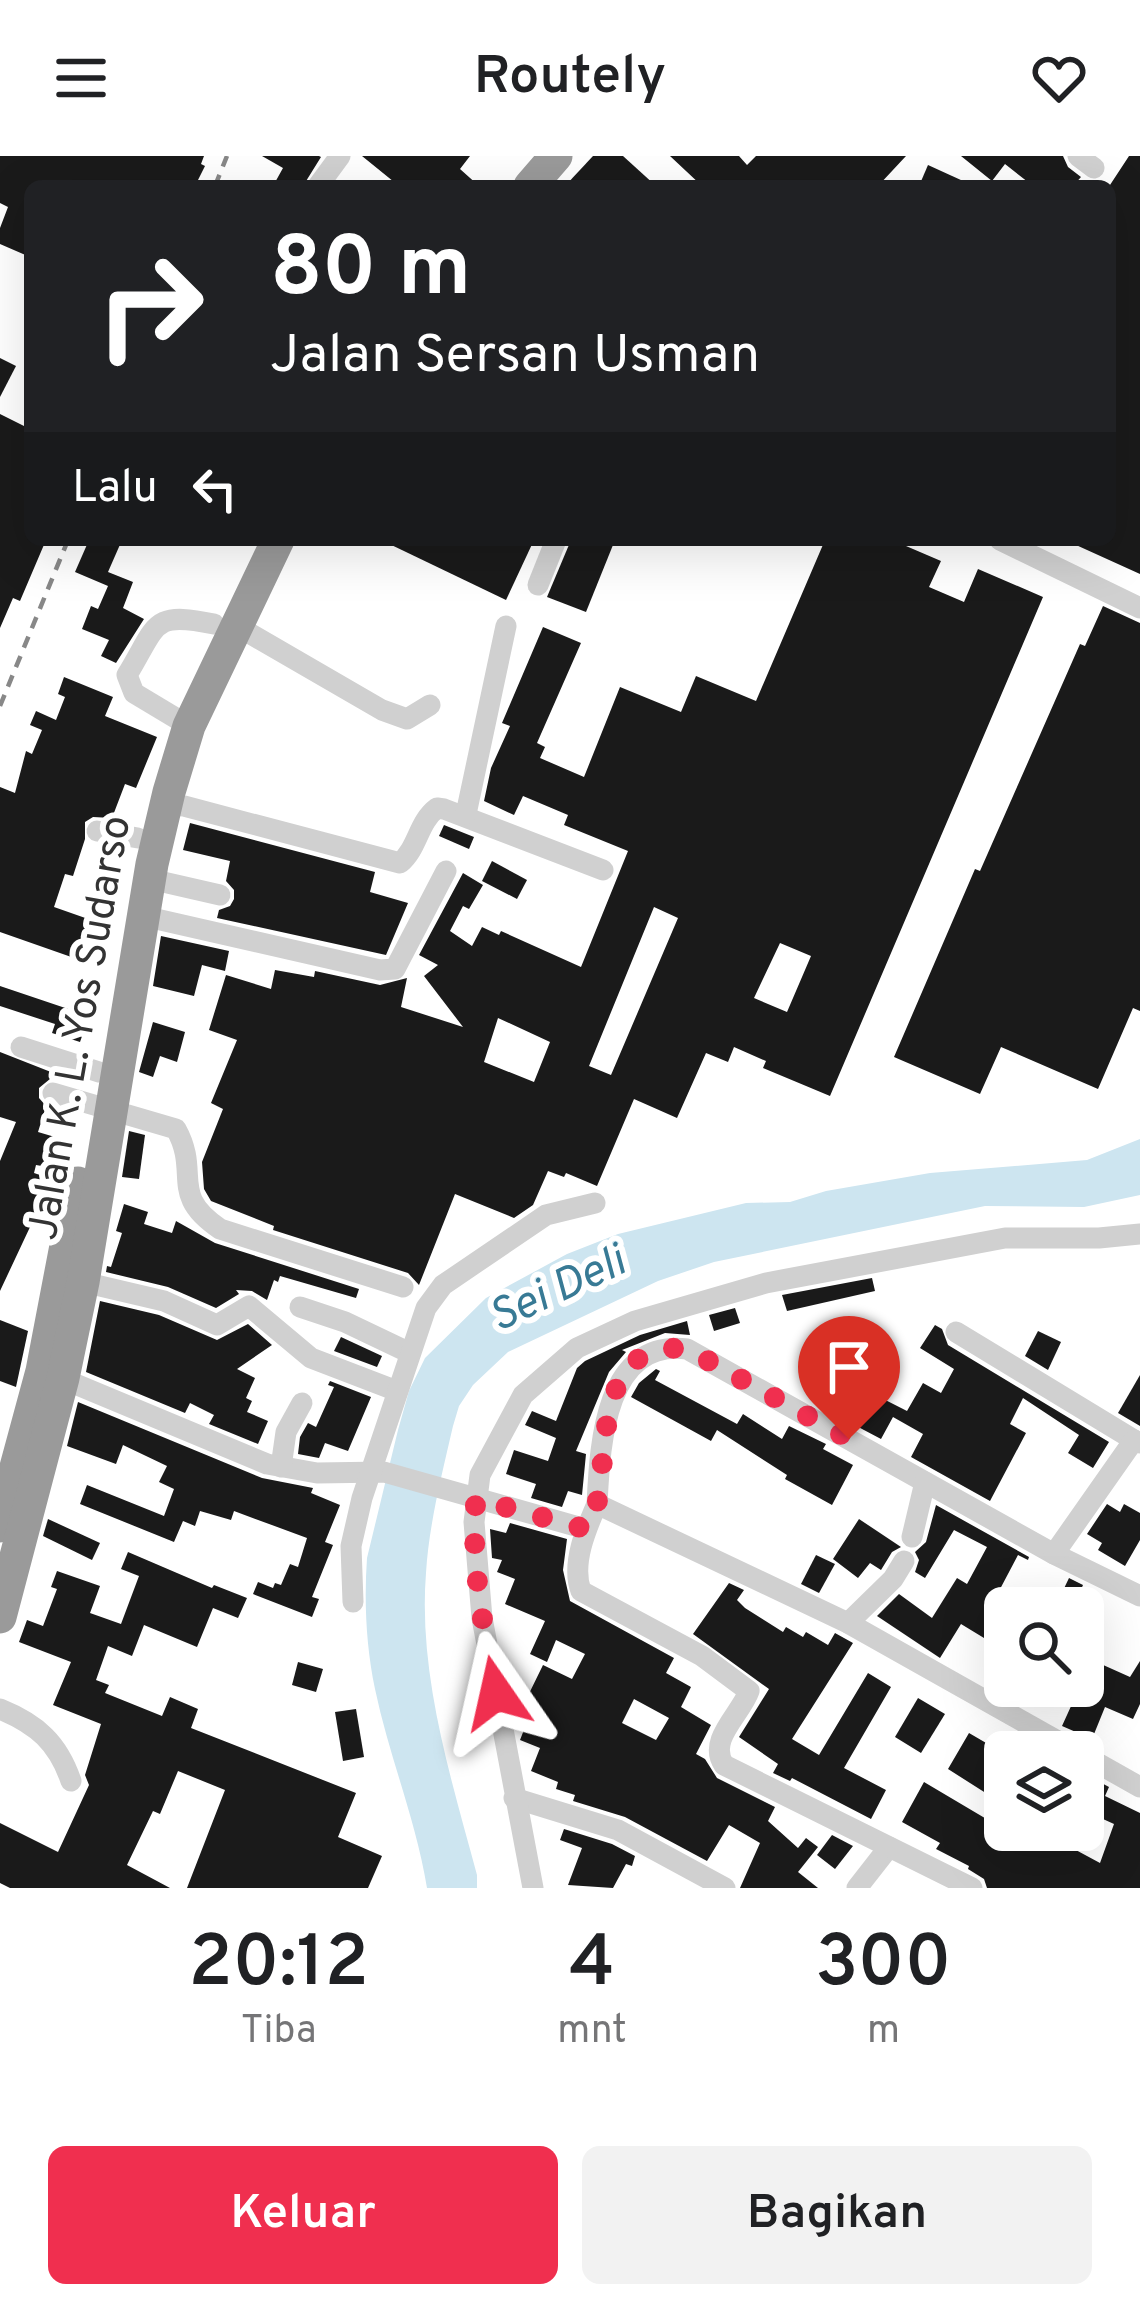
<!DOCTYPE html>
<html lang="id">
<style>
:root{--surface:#fff;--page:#f2f2f2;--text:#202124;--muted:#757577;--accent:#f02f4f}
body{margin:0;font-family:Overpass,sans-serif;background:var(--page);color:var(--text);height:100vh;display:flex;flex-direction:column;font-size:45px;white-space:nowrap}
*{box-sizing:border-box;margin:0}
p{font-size:39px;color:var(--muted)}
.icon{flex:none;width:66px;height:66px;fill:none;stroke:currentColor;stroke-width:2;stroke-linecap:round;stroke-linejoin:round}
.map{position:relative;height:1732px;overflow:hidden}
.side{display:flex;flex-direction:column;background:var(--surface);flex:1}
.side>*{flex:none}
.banner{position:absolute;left:24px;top:24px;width:1092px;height:366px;border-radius:18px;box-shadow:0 12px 48px #0002;background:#202124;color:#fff;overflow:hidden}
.fabs{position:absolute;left:984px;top:1431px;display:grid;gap:24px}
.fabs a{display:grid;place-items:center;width:120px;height:120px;border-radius:18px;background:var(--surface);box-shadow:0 12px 48px #0002;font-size:60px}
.pin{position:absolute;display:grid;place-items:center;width:102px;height:102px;color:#fff;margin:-123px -51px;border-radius:50% 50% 50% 0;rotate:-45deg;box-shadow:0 0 12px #0007}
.pin .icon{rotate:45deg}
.me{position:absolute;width:132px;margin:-66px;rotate:349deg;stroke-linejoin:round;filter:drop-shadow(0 0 9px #0008)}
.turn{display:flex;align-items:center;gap:42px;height:252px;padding:0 48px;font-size:54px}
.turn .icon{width:156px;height:156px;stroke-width:2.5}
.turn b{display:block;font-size:84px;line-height:102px}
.then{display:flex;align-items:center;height:114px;padding:0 48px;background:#0003;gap:24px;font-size:45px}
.eta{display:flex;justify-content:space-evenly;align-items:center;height:204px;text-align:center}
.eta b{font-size:72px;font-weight:600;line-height:84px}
.button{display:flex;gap:24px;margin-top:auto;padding:24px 48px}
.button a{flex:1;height:138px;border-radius:18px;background:var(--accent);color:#fff;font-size:48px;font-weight:600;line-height:138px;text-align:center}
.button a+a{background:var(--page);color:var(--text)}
header{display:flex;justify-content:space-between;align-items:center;height:156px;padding:0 48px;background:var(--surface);font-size:54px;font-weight:600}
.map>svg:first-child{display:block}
.water{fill:#cde5f0}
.building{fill:#1a1a1a;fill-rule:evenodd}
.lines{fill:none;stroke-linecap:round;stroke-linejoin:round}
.minor{stroke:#d0d0d0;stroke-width:21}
.highway{stroke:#9a9a9a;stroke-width:33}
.rail{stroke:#888;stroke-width:4.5;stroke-dasharray:12 9;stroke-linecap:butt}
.route{stroke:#f02f4f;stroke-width:21;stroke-dasharray:0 37.8}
.labels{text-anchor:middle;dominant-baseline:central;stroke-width:12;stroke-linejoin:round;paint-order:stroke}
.street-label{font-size:42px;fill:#333;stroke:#fff}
.water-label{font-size:45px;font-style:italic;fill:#387a95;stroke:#fff}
</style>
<header><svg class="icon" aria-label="menu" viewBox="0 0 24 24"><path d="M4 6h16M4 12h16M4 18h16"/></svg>Routely<svg class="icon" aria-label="heart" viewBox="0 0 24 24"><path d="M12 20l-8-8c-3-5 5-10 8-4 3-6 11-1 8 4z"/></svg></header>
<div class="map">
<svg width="1140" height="1732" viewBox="0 0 1140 1732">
<rect width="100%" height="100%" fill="#fff"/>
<!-- water -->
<path class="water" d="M 1140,983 L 1140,1039 L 1084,1051 L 985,1050 L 714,1106 L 658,1125 L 508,1196 L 473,1229 L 459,1250 L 453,1270 C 442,1318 429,1368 426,1417 C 418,1519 451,1622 477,1719 L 477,1732 L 427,1732 C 416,1664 389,1600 375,1533 C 366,1490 364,1445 367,1402 L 398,1274 L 409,1235 L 425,1202 L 486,1142 L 567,1098 L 618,1078 L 746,1047 L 790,1046 L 826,1035 L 930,1017 L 1087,1004 Z"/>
<!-- building -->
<g class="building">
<polygon points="0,0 204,0 201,8 205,10 195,30 30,30 30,101 0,88 0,72 8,51 0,47"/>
<polygon points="262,0 319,0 321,1 303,30 273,30 283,12"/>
<polygon points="362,0 470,0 460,13 479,30 399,30"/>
<polygon points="593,0 623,0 656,30 565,30"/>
<polygon points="670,0 739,0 747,9 756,0 906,0 878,30 702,30"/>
<polygon points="961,0 1063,0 1068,11 1081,21 1073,30 1033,30 1005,8 992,25"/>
<polygon points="1129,0 1140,0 1140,418 1065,384 1110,384 1110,29"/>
<polygon points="928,9 974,30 919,30"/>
<polygon points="0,202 16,210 0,241"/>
<polygon points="0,258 30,273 30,384 46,384 20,445 13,442 0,472"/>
<polygon points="89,384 122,384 108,416 133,426 123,452 144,463 116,507 101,500 109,484 82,473 91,450 98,453 108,430 75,416"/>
<polygon points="381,384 534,384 506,444"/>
<polygon points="571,384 615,384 586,456 547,441"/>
<path d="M 825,384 L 892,384 L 941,405 L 929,431 L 964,446 L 978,413 L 1043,441 L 830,940 L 763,912 L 766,905 L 734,891 L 728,906 L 706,897 L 677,962 L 634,943 L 597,1030 L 566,1017 L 564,1021 L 548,1015 L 533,1049 L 514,1062 L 455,1038 L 419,1129 L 408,1117 L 273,1074 L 274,1070 L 211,1045 L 204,1033 L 202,1006 L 223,953 L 211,947 L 237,884 L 209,874 L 226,819 L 271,833 L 275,814 L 314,821 L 315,815 L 380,829 L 407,822 L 401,851 L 463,871 L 424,820 L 438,809 L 419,799 L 463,717 L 483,729 L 469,753 L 463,750 L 450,775 L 472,790 L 482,771 L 499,779 L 501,775 L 581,811 L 628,695 L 564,669 L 568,659 L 523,640 L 514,659 L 484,645 L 491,612 L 510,570 L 502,567 L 543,471 L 581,487 L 537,587 L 545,591 L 540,602 L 584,621 L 620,531 L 681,556 L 696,520 L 756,545 ZM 654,751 L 678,762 L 611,919 L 589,910 ZM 780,787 L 811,800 L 787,856 L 754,842 ZM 498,862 L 550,886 L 534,926 L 484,906 Z"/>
<polygon points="1103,450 1140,467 1140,855 1133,852 1098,933 1001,891 980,938 894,901 975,713 980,715 1080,488 1085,490"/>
<polygon points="64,521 113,541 105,560 157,581 136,632 125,628 112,662 93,661 85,666 85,683 73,720 65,718 54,751 91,764 84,784 104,791 97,810 0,776 0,631 15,637 26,595 32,598 42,574 30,569 36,555 56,564 65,541 58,538"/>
<polygon points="190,667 375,716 370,736 408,747 386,799 217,762 219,754 230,750 234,743 234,734 226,725 230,705 183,694"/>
<polygon points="444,669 474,681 469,693 439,680"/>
<polygon points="492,705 527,724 517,743 482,725"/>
<polygon points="161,780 229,795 225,815 202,809 194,840 153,830"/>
<polygon points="0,830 89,860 80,886 52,877 55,868 0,850"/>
<polygon points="153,866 185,876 177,906 160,900 153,921 139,916"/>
<polygon points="0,896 56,918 39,932 39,942 46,950 38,976 65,984 53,1012 36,1009 34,1017 49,1022 44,1035 52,1039 45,1056 38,1054 0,1135 0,1005 16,966 0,961"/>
<polygon points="129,975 145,979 139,1023 122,1021"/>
<polygon points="124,1048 148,1056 144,1068 172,1077 176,1065 215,1087 359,1133 356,1142 280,1120 278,1126 274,1124 267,1144 252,1135 236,1134 239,1138 216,1152 168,1131 106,1116 107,1110 111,1111 122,1077 116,1075"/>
<polygon points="872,1122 875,1135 787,1155 782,1139"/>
<polygon points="100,1145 159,1159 217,1184 248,1168 272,1189 237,1213 255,1222 246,1242 252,1245 247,1256 268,1265 258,1288 209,1268 214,1259 190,1247 185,1257 86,1216"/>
<polygon points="735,1152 740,1167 714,1175 709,1159"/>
<polygon points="0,1164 28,1175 16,1231 0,1225"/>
<polygon points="687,1165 690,1179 665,1177 622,1194 626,1196 609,1216 576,1295 586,1298 582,1339 568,1335 562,1351 531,1342 536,1328 506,1318 514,1294 548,1305 556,1282 525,1269 532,1255 556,1265 577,1212 585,1205 640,1179"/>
<polygon points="935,1169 942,1173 948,1189 1109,1286 1093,1312 1068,1297 1079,1279 1023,1242 1010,1268 1026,1277 990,1345 911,1301 923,1278 893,1261 881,1283 828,1255 844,1223 907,1255 923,1227 941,1237 954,1213 920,1192"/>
<polygon points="1038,1175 1061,1186 1048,1214 1025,1200"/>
<polygon points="341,1181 382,1200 377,1211 334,1195"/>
<polygon points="656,1213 660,1215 655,1224 737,1268 743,1258 782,1283 789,1270 826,1288 823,1293 853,1309 832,1349 785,1323 787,1319 717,1274 711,1285 631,1241 639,1227"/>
<polygon points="1140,1219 1140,1270 1118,1257"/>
<polygon points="330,1225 371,1241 348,1295 325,1287 319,1302 298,1298 300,1281 308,1267 316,1271 334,1231 328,1229"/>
<polygon points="78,1246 262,1322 313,1332 311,1337 340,1349 325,1386 333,1389 312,1441 319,1443 312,1461 253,1438 258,1426 273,1432 275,1427 281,1429 290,1408 298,1411 307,1382 234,1355 231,1364 200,1355 195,1370 183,1365 174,1386 80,1348 87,1329 164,1360 174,1333 159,1326 167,1310 123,1289 116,1308 67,1290"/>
<polygon points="1107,1348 1120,1356 1124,1348 1140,1357 1140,1384 1125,1410 1098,1394 1102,1387 1087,1378"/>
<polygon points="936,1349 1029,1401 1028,1404 1018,1399 999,1435 1007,1439 984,1482 961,1468 940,1502 877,1460 899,1438 932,1462 957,1422 967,1428 987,1391 954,1374 925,1422 915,1416 919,1404 915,1396 926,1386"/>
<polygon points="48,1363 100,1387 92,1404 43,1380"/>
<polygon points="859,1363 901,1391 892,1396 881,1414 870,1407 858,1422 833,1403"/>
<path d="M 510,1367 L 567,1383 L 563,1414 L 570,1445 L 674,1502 L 666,1517 L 691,1531 L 681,1551 L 711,1569 L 696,1598 L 705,1603 L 717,1622 L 775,1651 L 768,1665 L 798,1692 L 806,1682 L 818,1691 L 798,1716 L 818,1732 L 740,1732 L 760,1687 L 729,1669 L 707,1705 L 625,1661 L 573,1645 L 575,1639 L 556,1633 L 558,1626 L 531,1615 L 540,1592 L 520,1584 L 529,1561 L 520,1556 L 543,1509 L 572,1523 L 585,1498 L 556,1484 L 547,1506 L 530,1498 L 545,1465 L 505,1448 L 515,1423 L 497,1416 L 502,1404 L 492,1402 L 490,1373 L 506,1377 ZM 634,1543 L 669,1562 L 656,1584 L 622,1567 Z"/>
<polygon points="128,1396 212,1432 214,1429 247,1442 238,1462 213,1452 197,1491 144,1469 132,1500 108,1490 96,1524 109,1529 105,1537 162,1560 170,1541 198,1553 191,1572 356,1637 338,1681 382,1700 368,1732 187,1732 225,1634 178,1615 160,1658 153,1655 127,1709 170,1732 10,1732 0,1727 0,1667 58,1696 89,1629 85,1619 101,1568 53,1549 71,1506 19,1486 27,1464 43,1470 57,1433 51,1431 57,1415 100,1430 90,1457 121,1468 139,1420 121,1413"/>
<polygon points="816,1399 835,1408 819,1437 801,1428"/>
<polygon points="1069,1422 1083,1429 1073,1452 1033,1448 1039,1435 1058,1445"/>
<polygon points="729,1427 744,1434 737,1444 745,1452 783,1476 786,1471 803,1481 806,1476 828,1489 835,1477 853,1487 792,1583 819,1599 868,1517 891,1531 844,1612 886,1634 871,1663 792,1622 790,1625 773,1617 778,1608 739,1581 769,1533 693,1478"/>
<polygon points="1092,1504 1130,1521 1140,1505 1140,1548 1133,1563 1105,1551 1092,1583 1062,1570"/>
<polygon points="298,1506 323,1513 316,1536 292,1529"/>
<polygon points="918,1542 945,1558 921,1597 895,1581"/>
<polygon points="356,1553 364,1601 343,1605 335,1556"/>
<polygon points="969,1577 1005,1598 1005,1642 995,1637 992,1641 948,1613"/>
<polygon points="1083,1617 1109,1631 1105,1640 1140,1657 1140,1732 987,1732 984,1723 968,1713 969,1710 936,1693 940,1687 902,1666 924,1626 1005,1674 1067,1674 1061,1686 1100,1707 1114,1668 1083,1654"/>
<polygon points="564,1673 612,1688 635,1700 632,1710 626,1708 613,1732 568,1729 582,1692 560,1684"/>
<polygon points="832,1679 853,1690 835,1713 817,1699"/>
</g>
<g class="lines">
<!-- minor -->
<g class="minor">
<polyline points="1078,0 1094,12"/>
<polyline points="318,30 340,0"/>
<polyline points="1000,384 1140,452"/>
<polyline points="538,429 556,384"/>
<polyline points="237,470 382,554 407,563 430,549"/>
<path d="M 189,570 L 134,537 L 127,519 C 158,468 151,455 214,468"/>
<path d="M 166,649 L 184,650 L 400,707 C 418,692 418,666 437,652 L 444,653 L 603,714"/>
<polyline points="466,658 506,470"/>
<polyline points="97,675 138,682"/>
<polyline points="150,723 220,739"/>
<polyline points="143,760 380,814 395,813 446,715"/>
<polyline points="21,891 99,916"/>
<path d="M 53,937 L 176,973 C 201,1018 168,1038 220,1073 L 403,1131"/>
<polyline points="83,1126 164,1145 217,1169 249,1150 311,1202 397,1235"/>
<polyline points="300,1151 345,1166 410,1197"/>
<polyline points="956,1176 1134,1284"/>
<polyline points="56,1220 267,1308 317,1317 384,1316 586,1373"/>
<polyline points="281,1311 286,1276 302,1247"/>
<path d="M 597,1348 C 600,1290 604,1183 687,1193 L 1054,1398 L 1140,1440"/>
<polyline points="912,1381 925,1326"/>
<polyline points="1054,1398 1134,1284 1140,1287"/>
<polyline points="353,1446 351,1390 362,1342 426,1152 443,1129 546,1059 595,1047"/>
<polyline points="848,1467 893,1423 904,1405"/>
<path d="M 0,1553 C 37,1568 58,1587 71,1625"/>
<polyline points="1083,1599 1140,1631"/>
<polyline points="514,1642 618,1674 725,1732"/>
<polyline points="533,1732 482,1462 474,1366 480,1319 523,1239 577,1192 635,1165 766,1127 1005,1082 1099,1082 1140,1078"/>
<polyline points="857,1732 889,1691"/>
<path d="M 972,1732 L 724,1609 C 707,1584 741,1558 749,1535 L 702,1500 L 581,1435 C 571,1408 586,1373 597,1348 L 848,1467 L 1077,1596"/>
</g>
<!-- highway -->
<g class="highway">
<polyline points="530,30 556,0"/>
<polyline points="0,1370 42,1215 78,1027"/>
<polyline points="0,1461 63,1222 83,1126 152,708 169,636 189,570 278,384"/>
</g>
<!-- rail -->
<g class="rail">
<polyline points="215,30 227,0"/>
<polyline points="0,550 68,384"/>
</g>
</g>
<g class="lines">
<!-- route -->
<path class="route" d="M 496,1537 C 484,1474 470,1408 476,1343 L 586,1373 C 590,1365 596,1355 597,1347 C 609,1290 595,1183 687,1193 L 849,1283"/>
</g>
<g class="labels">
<!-- street labels -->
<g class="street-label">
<text transform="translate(82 872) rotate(-80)">Jalan K. L. Yos Sudarso</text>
</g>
<!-- water labels -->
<g class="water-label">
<text transform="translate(558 1135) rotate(-25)">Sei Deli</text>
</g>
</g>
</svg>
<div class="fabs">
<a><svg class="icon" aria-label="search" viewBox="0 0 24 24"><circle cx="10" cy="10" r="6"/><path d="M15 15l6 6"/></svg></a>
<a><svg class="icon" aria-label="layers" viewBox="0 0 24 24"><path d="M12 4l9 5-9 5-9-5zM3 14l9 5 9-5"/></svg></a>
</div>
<div class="pin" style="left:849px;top:1283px;background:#d93025"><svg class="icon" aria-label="arrive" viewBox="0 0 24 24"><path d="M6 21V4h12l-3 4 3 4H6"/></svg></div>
<svg class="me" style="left:496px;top:1537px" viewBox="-20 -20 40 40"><path d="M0-17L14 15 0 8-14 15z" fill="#f02f4f" stroke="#fff" stroke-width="4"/></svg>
<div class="banner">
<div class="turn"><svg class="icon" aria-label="right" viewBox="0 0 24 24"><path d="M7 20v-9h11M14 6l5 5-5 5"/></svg><div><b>80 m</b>Jalan Sersan Usman</div></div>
<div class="then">Lalu<svg class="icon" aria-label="left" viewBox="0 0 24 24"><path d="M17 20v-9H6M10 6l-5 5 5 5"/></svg></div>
</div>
</div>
<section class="side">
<div class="eta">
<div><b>20:12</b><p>Tiba</p></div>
<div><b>4</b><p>mnt</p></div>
<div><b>300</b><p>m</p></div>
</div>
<div class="button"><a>Keluar</a><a>Bagikan</a></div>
</section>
